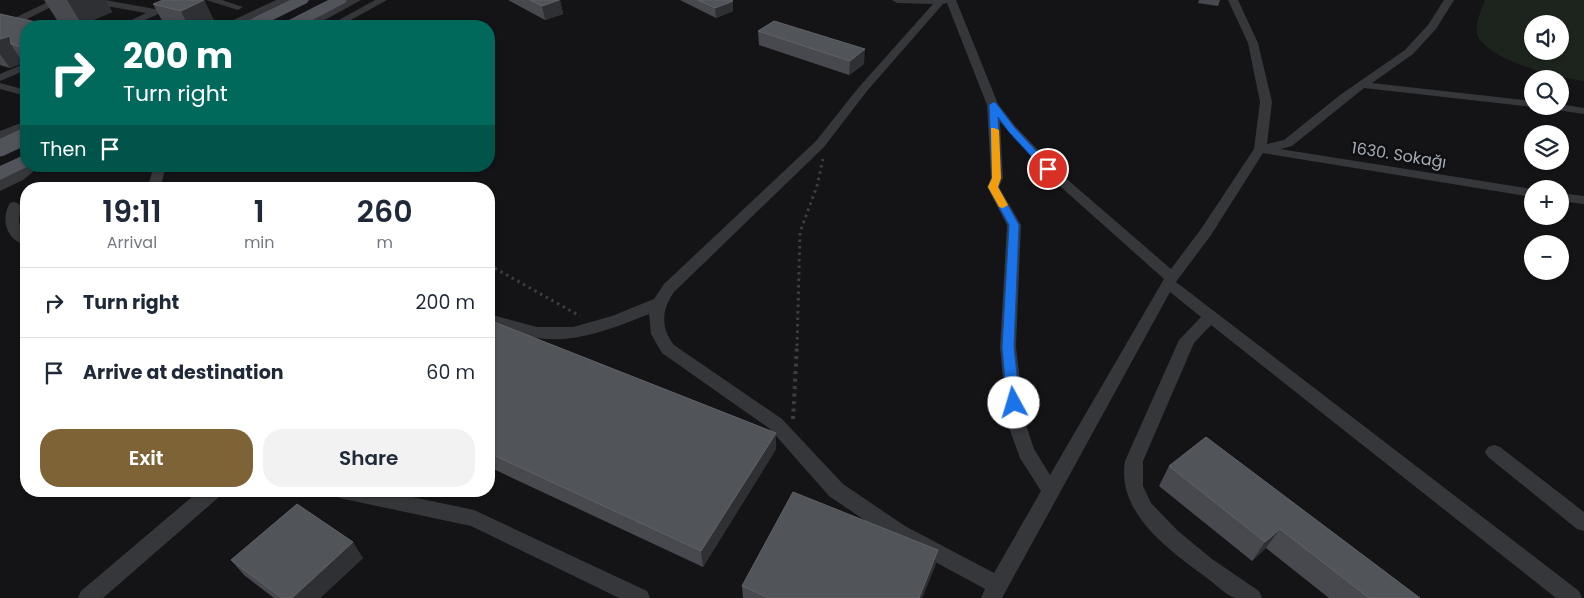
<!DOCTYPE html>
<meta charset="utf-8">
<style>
:root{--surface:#fff;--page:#f2f2f3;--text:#1f2937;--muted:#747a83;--line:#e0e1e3;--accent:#7d6336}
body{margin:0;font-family:Poppins,sans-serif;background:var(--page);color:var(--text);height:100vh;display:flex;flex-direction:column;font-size:19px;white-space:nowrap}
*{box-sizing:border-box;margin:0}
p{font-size:16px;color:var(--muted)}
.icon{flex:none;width:28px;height:28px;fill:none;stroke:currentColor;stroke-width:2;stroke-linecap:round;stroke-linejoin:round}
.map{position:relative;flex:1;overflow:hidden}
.panel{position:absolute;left:20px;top:182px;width:475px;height:315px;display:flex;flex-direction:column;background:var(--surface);border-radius:20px;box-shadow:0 1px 4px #0004}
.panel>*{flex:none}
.top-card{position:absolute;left:20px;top:20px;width:475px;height:152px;border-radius:20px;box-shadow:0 1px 4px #0004;background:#00695c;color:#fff;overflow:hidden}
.controls{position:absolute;left:1524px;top:15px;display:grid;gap:10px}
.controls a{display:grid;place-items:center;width:45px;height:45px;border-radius:50%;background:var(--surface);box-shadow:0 1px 4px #0004;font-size:25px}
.pin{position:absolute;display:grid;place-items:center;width:42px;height:42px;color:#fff;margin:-21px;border:2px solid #fff;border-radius:50%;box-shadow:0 1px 5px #0007}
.me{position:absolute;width:55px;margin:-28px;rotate:354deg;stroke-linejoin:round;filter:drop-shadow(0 0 4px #0008)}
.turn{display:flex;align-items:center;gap:18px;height:105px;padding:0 20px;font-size:22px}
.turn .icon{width:65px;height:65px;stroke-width:2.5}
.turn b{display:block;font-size:35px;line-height:42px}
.then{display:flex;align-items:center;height:48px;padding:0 20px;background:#0003;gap:10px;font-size:19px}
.eta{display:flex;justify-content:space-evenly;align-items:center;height:85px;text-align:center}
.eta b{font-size:30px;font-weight:600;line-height:35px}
.action{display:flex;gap:10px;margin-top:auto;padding:10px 20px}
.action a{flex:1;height:58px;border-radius:20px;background:var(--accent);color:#fff;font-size:20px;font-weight:600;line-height:58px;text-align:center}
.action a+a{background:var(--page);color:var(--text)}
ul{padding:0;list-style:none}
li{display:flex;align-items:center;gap:15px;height:70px;padding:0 20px;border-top:1px solid var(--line)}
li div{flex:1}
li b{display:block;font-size:19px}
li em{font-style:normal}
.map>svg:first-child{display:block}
.green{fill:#1d241d;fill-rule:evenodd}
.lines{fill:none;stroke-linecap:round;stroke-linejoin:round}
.path-far1{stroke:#3b3e42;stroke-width:3;stroke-dasharray:2.5 4;stroke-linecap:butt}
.path{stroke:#3b3e42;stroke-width:4;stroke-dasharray:3 4.5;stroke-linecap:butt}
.minor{fill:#35373b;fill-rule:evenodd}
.tertiary{fill:#35373b;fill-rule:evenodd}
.primary{fill:#51545a;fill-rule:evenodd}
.primary-bridge{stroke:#51545a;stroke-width:17}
.wall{fill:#47494e}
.shaded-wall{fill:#2e3033}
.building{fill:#515459;stroke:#5f6268}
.route{fill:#1a73e8;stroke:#114b97}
.slow{fill:#f59e0b}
.labels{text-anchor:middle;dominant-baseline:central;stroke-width:5;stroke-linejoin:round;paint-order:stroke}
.street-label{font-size:16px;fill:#a6acb6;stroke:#0f0f11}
</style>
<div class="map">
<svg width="1584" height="598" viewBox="0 0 1584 598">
<rect width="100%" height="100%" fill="#141416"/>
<!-- green -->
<path class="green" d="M 1485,0 L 1584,0 L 1584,81 C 1559,78 1486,60 1477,34 C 1474,25 1482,9 1485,0 ZM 1532,24 L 1560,24 L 1560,51 L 1532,51 Z"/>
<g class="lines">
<!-- path-far1 -->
<g class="path-far1">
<polyline points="489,265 580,316"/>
<polyline points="797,346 800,232 817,186 823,159"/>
</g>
<!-- path -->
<polyline class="path" points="793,419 797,345"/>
<!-- minor -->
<g class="minor">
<polygon points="52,0 65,0 7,29 0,29 0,25"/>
<polygon points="84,0 105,0 155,9 176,0 189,0 132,26 119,26 146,13 89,3"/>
<polygon points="206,0 222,0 243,7 238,10"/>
<polygon points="375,0 387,0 340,26 328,26"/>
<path d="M 892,0 L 956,0 L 998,104 L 1016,127 L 1061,174 L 1171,269 L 1201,229 L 1254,149 L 1260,102 L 1248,43 L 1228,0 L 1238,0 L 1258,43 L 1272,102 L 1267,144 L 1284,140 L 1340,95 L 1405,50 L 1428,25 L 1444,0 L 1454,0 L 1436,29 L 1413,54 L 1372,83 L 1532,101 L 1532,106 L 1536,106 L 1532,107 L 1364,88 L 1292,146 L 1280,149 L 1532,189 L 1532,197 L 1263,153 L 1211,235 L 1176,282 L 1579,591 L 1582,598 L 1556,598 L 1211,325 L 1194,343 L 1143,461 L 1143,486 L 1151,503 L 1178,531 L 1212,559 L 1259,591 L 1262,598 C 1254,598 1243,598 1235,598 C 1226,595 1215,584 1207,578 C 1170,551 1116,513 1125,461 L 1179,340 L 1201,317 L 1170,292 L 1002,598 L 981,598 L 985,589 L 891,538 L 829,496 L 770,429 L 662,353 L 651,334 L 649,314 C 614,328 575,344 537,338 C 521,335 505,328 489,324 L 489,314 L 537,327 L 573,327 L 612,316 L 654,299 L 664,284 L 816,141 L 859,87 L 933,4 L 897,3 ZM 947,3 L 987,105 L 991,178 L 987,187 L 1007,225 L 1000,347 L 1007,422 L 1020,458 L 1041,491 L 994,573 L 905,526 L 843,484 L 782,419 L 674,345 C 660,327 662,309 674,292 L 824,147 L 867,91 L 943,4 ZM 1000,122 L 1053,180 L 1164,279 L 1050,475 L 1034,449 L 1025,422 L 1016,347 L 1021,225 L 999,187 L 1003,178 Z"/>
<polygon points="26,63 26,70 0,81 0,74"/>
<polygon points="0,83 26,90 26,96 0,89"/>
<polygon points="1560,104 1584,108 1584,114 1549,109 1543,106 1560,106"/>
<polygon points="154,166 166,166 160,189 147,189"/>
<polygon points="1560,193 1584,196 1584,204 1560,201"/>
<path d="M 15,202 L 22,206 C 18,217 17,226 26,234 L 26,245 C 7,241 0,219 10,203 Z"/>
<polygon points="1494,445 1500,447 1584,512 1584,531 1577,529 1488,457 1485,452 1488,447"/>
<polygon points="199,491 221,491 219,497 103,598 78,598 81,591"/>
<polygon points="335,491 384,491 474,510 647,591 650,598 619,598 471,526 344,499 337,497"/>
</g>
<!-- tertiary -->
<g class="tertiary">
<polygon points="276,0 291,0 240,26 225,26 227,23"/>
<polygon points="346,0 361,0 314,26 299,26"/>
<polygon points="26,121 26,130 0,141 0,131"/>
<polygon points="26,163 26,166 40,166 23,180 0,191 0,180"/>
</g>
<!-- primary -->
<g class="primary">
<polygon points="290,0 309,0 307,3 261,26 241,26 243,23"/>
<polygon points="328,0 347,0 345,3 301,26 281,26 283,23"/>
<polygon points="26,154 26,166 29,166 0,180 0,166"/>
</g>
<!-- primary-bridge -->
<polyline class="primary-bridge" points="0,148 26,136"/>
</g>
<!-- wall -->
<g class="wall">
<polygon points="44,0 106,0 112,12 82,25 57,20"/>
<polygon points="204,0 216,25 213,26 165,26 153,4"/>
<polygon points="508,0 560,0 563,14 545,20"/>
<polygon points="680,0 730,0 733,1 733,11 716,18"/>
<polygon points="1199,0 1220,0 1218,6 1198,3"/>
<polygon points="0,14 26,26 26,67 23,63 10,68 0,65"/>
<polygon points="758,31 864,64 849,75 759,45"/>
<polygon points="489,320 776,433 776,449 703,567 489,467"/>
<polygon points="1169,466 1420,598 1329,598 1266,548 1252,561 1159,486"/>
<polygon points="938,550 935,566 922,598 743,598 742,586"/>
<polygon points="363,558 320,598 274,598 244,575 231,560"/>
</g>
<!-- shaded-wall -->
<g class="shaded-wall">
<polygon points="67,0 106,0 112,12 82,25"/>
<polygon points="204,0 216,25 213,26 188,26 181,11"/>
<polygon points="560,0 563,14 545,20 542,6"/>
<polygon points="733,1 733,11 716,18 715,8"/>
<polygon points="10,36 11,44 23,63 10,68 0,54 0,39"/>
<polygon points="865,49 864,64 849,75 850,61"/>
<polygon points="776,433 776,449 703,567 701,551"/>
<polygon points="1280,529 1266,548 1252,561 1265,542"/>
<polygon points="353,542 363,558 320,598 292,598"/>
<polygon points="938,550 935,566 922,598 919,598"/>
</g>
<!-- building -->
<g class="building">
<polygon points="163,0 204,0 181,11 153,4"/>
<polygon points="530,0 559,0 542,6"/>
<polygon points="698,0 730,0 733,1 715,8"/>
<polygon points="0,14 54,26 26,26 26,48 11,44 10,36 0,39"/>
<polygon points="774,21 865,49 850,61 758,31"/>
<polygon points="489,320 776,433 701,551 489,453"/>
<polygon points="1206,437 1420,598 1369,598 1280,529 1265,542 1169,466"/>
<polygon points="793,492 938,550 919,598 769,598 742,586"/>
<polygon points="297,504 353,542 292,598 282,598 231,560"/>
</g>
<!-- route -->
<polygon class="route" points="993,102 996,103 1015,128 1053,169 1048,171 1045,171 1009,132 998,117 1001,178 998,187 1019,225 1014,347 1020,403 1018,407 1009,407 1007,403 1002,347 1009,225 988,187 992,178 989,105"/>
<!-- slow -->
<polygon class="slow" points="991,128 994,128 999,130 1001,178 998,187 1008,205 1003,208 999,207 988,187 992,178"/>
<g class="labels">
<!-- street labels -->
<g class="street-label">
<text transform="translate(1399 155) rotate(9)">1630. Sokağı</text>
</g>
</g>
</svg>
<div class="controls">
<a><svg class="icon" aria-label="sound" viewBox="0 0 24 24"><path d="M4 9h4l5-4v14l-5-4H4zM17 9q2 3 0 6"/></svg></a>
<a><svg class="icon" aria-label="search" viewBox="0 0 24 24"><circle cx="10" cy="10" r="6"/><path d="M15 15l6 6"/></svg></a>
<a><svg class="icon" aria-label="layers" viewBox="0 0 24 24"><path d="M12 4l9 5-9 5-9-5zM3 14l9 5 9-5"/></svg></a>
<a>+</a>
<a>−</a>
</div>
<div class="pin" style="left:1048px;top:169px;background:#d93025"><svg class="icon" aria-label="arrive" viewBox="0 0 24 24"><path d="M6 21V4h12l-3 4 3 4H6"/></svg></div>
<svg class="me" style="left:1014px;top:403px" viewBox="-20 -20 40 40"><circle r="19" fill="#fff"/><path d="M0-13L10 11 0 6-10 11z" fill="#1a73e8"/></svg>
<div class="top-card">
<div class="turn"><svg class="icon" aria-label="right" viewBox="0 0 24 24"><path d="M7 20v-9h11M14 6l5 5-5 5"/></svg><div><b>200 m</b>Turn right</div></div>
<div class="then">Then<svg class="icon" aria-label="arrive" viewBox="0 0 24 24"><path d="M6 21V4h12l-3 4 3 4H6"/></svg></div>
</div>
<section class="panel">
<div class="eta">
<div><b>19:11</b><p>Arrival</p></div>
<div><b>1</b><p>min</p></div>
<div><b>260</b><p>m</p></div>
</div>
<ul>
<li><svg class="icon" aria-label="right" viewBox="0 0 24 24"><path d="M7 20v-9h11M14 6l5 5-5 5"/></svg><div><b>Turn right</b></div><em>200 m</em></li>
<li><svg class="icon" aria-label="arrive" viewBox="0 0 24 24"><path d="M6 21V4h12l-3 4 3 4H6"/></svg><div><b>Arrive at destination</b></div><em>60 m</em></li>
</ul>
<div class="action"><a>Exit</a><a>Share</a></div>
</section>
</div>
